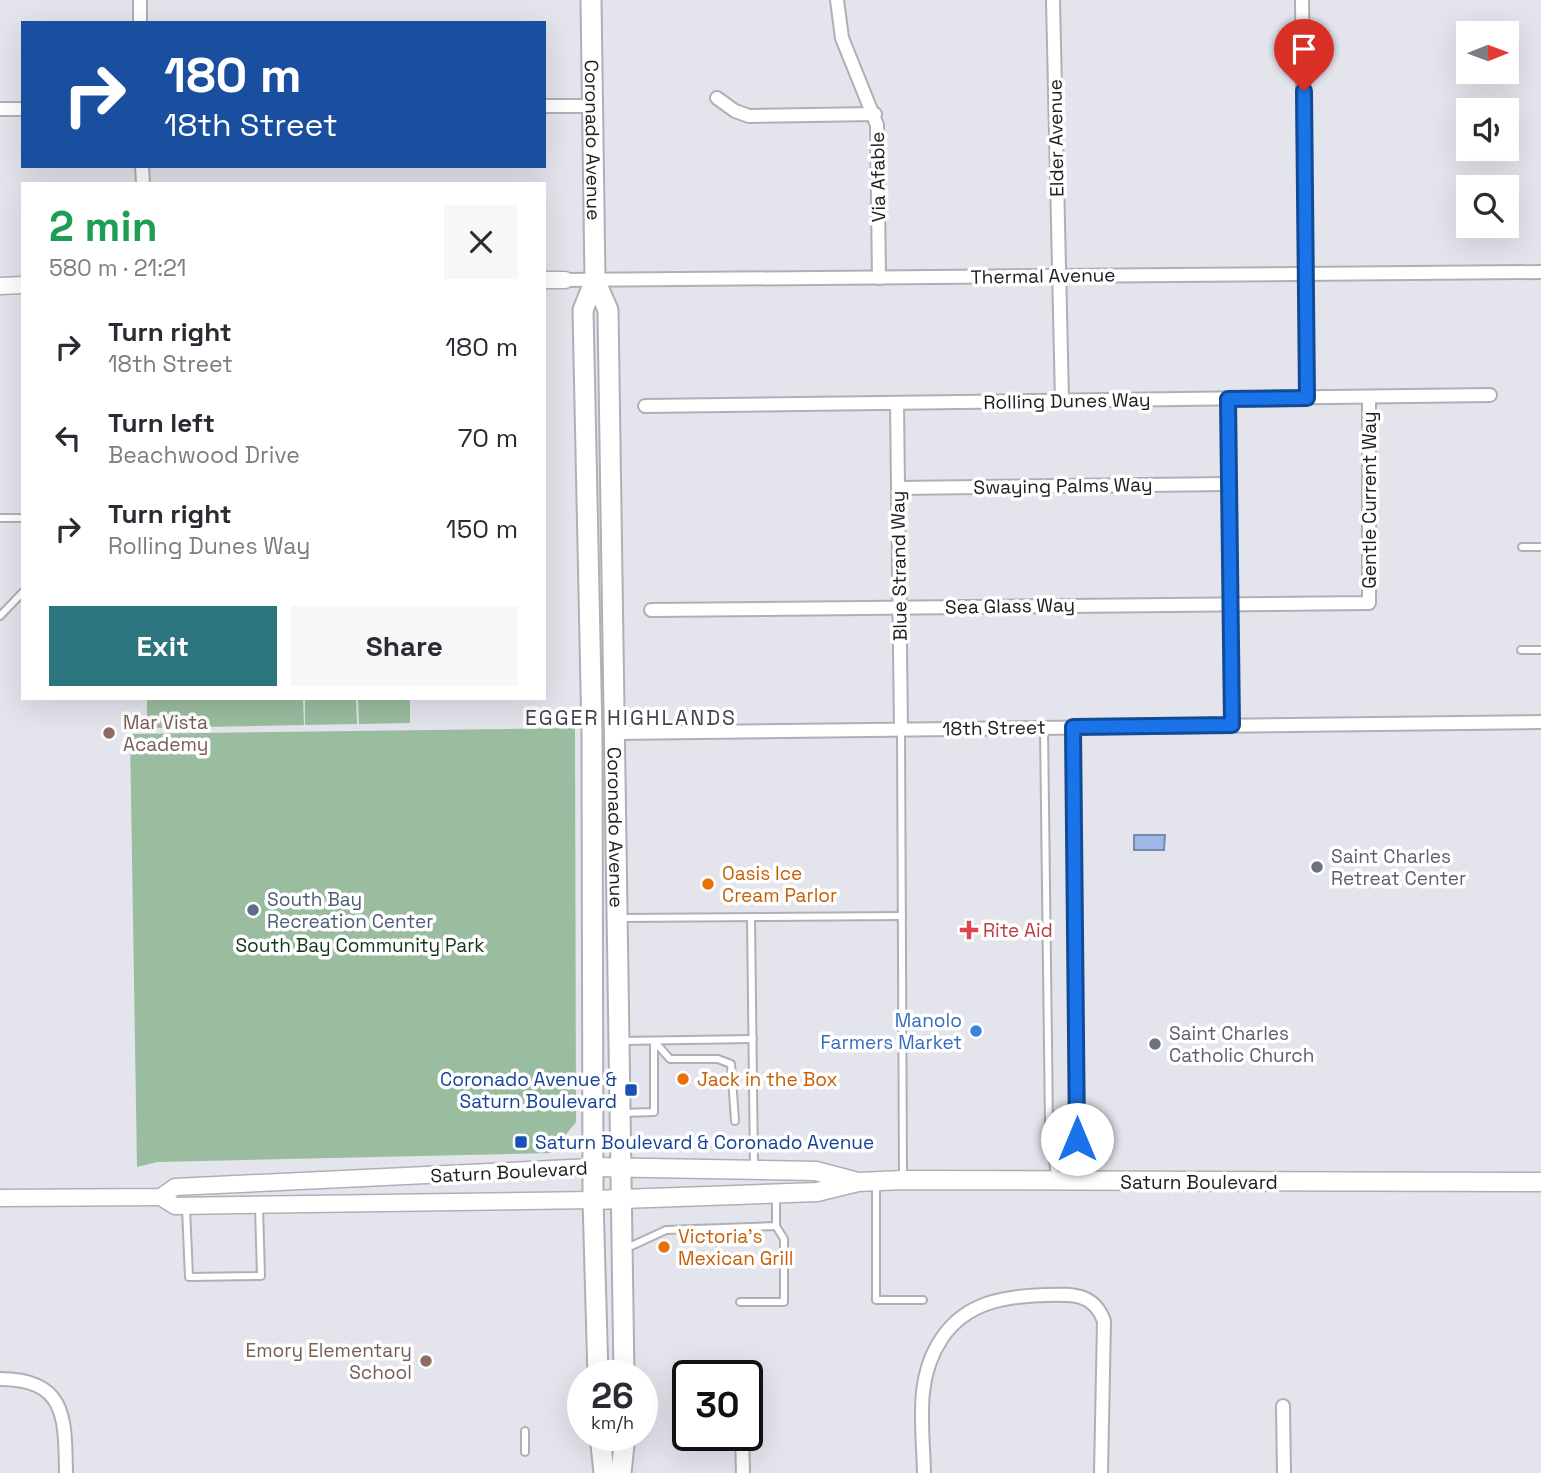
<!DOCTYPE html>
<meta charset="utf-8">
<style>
:root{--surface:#fff;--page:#f7f7f7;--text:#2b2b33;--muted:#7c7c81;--accent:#2c747e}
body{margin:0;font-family:"Space Grotesk",sans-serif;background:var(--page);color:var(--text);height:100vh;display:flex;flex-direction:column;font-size:26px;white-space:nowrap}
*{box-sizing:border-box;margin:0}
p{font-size:23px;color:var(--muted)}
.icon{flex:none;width:38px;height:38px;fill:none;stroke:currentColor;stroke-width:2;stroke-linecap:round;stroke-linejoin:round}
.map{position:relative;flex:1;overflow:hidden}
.panel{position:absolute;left:21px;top:182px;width:525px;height:518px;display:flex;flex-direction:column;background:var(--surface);border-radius:0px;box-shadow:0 7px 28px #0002}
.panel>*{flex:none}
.hud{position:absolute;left:21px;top:21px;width:525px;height:147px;border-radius:0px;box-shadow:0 7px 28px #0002;background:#1a4fa0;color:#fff;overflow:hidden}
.needle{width:46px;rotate:89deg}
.fabs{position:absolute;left:1456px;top:21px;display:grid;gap:14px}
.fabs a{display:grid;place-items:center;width:63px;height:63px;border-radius:0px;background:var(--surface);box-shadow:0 7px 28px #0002;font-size:35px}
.speed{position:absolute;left:567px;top:1360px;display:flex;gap:14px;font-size:35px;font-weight:700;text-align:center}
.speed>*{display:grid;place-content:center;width:91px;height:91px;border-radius:50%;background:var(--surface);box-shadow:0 7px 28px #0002;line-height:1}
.speed small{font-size:18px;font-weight:400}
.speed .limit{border:4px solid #111;border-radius:10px;background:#fff;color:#111}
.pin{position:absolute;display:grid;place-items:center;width:60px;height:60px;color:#fff;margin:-72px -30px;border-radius:50% 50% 50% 0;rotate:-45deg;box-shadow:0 0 7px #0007}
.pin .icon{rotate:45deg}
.me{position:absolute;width:77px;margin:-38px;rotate:0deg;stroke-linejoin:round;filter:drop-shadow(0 0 5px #0008)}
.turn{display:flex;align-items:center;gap:24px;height:147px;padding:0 28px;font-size:32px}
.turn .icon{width:91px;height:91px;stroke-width:2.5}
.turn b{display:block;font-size:49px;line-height:60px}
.round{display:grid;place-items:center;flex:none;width:74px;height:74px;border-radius:0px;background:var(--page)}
.summary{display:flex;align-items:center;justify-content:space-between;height:119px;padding:0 28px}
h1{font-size:42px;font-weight:700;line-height:52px;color:#1e9e55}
.cta{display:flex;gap:14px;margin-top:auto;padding:14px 28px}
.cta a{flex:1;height:80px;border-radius:0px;background:var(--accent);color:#fff;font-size:28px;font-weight:700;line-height:80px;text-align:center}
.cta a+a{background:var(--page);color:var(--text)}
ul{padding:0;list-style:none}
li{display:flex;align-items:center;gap:21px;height:91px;padding:0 28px}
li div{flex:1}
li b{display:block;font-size:26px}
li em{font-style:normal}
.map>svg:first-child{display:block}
.green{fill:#9abd9f}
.water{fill:#9bb8e9;stroke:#768aae;stroke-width:2}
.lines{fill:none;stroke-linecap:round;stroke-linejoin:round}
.service-casing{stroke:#afafb7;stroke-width:10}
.minor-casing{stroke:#afafb7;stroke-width:16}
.tertiary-casing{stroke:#afafb7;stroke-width:19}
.secondary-casing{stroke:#afafb7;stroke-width:21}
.primary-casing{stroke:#afafb7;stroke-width:23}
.service{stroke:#fff;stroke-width:6}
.minor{stroke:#fff;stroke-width:12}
.tertiary{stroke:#fff;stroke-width:16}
.secondary{stroke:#fff;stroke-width:18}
.primary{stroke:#fff;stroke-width:19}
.route-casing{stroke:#114b97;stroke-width:18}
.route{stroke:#1a73e8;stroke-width:12}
.education-dot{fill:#8d6e63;stroke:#fff;stroke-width:2.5}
.worship-dot{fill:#6b7280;stroke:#fff;stroke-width:2.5}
.food-dot{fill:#e8710a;stroke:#fff;stroke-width:2.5}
.service-dot{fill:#5c6f8a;stroke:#fff;stroke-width:2.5}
.health-dot{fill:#e0444e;stroke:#fff;stroke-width:2.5}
.shop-dot{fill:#3f7fe0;stroke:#fff;stroke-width:2.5}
.transit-dot{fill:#1a4fb4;stroke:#fff;stroke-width:2.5}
.labels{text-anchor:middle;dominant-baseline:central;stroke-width:7;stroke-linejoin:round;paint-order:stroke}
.street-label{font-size:19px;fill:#202023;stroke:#fff}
.education-label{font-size:19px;fill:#785e54;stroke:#fff;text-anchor:start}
.worship-label{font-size:19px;fill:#5b616d;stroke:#fff;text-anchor:start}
.food-label{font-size:19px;fill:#c56008;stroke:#fff;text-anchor:start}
.service-label{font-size:19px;fill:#4e5e75;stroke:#fff;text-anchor:start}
.health-label{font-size:19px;fill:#be3a42;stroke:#fff;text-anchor:start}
.park-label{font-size:19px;fill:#10351a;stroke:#fff}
.shop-label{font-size:19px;fill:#366cbe;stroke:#fff;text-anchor:end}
.transit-label{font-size:19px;fill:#164399;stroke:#fff;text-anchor:end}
.neighbourhood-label{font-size:21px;letter-spacing:2px;fill:#44444b;stroke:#fff}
</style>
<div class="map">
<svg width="1541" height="1473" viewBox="0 0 1541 1473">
<rect width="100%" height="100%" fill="#e4e4ed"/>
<!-- green -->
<g class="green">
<polygon points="147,698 303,698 304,725 147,728"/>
<polygon points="305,698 356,698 357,724 305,725"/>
<polygon points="358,698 410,698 410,723 359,724"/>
<polygon points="575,728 576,1122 551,1153 157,1162 137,1167 130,734"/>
</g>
<!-- water -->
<polygon class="water" points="1134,835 1165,835 1164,850 1134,850"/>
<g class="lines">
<!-- service casing -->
<g class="service-casing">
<g id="service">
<polyline points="0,518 23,518"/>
<polyline points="1522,547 1541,547"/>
<polyline points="0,616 23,592"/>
<polyline points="1521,650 1541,650"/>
<polyline points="1044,728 1049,1124 1055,1177"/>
<polyline points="901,729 903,1179"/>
<polyline points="751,917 754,1167"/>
<polyline points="620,918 902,916"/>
<polyline points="621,1041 753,1039"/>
<polyline points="654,1041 670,1059 718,1059 731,1064 735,1121"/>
<polyline points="622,1113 654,1112 654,1041"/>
<polyline points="876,1183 876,1300 923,1300"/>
<polyline points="186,1208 189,1277 261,1276 259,1207"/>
<polyline points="627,1248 666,1230 776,1226 776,1194"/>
<polyline points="740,1302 784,1302 784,1239 776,1226"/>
<polyline points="525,1431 525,1452"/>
</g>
</g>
<!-- minor casing -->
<g class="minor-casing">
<g id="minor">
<polyline points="140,0 140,23"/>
<polyline points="837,0 842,38 877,125 879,278"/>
<polyline points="1053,0 1062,401"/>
<polyline points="1302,0 1307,398"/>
<polyline points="717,98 735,111 749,116 875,114"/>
<polyline points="544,106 592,106"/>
<polyline points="0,109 23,109"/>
<polyline points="142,166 143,184"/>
<polyline points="565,280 1541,272"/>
<polyline points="1228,399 1232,725"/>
<polyline points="897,403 901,729"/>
<polyline points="645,406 1490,395"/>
<polyline points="898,488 1229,484"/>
<polyline points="651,610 1369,603 1369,397"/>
<polyline points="1073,727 1077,1181"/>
<polyline points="614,733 1541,722"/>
<path d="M 0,1379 C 67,1379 65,1419 66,1473"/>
<polyline points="1283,1406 1284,1473"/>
<polyline points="742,1435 743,1473"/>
<path d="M 924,1473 C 923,1426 914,1379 942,1338 C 967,1301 1007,1296 1047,1295 C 1072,1294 1094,1293 1104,1321 L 1101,1473"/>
</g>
</g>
<!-- tertiary casing -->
<g class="tertiary-casing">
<g id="tertiary">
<polyline points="544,280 565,280"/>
<polyline points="0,286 23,285"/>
<polyline points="161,1197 175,1206 593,1200"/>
<polyline points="0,1198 161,1197 175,1187 593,1167"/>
</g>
</g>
<!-- secondary casing -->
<g class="secondary-casing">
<g id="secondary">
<polyline points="593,1167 816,1171 854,1181"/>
<polyline points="593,1200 817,1192 858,1182 903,1180 1541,1182"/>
</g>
</g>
<!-- primary casing -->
<g class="primary-casing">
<g id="primary">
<path id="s1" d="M 591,0 L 595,280 L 583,310 L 592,734 L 593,1200 L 598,1376"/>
<path id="s2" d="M 595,280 L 608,310 L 624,1376"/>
<polyline points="600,1435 604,1473"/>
<polyline points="621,1473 625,1435"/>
</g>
</g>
<!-- service -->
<use href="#service" class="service"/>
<!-- minor -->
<use href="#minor" class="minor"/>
<!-- tertiary -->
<use href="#tertiary" class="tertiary"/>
<!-- secondary -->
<use href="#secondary" class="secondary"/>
<!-- primary -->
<use href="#primary" class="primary"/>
</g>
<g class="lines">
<!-- route casing -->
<g class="route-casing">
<polyline id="route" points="1077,1139 1073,727 1232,725 1228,399 1307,398 1304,91"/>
</g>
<!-- route -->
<use href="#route" class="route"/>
</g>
<!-- markers -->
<g class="education-dot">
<circle cx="109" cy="733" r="7"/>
<circle cx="426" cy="1361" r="7"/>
</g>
<g class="worship-dot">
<circle cx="1317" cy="867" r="7"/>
<circle cx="1155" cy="1044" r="7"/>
</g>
<g class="food-dot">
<circle cx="708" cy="884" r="7"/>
<circle cx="683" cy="1079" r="7"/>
<circle cx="664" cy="1247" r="7"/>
</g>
<circle class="service-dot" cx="253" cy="910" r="7"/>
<path class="health-dot" d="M965.5 919.5h7v7h7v7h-7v7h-7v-7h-7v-7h7z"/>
<circle class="shop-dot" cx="976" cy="1031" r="7"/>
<g class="transit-dot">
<rect x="624" y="1083" width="14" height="14" rx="3.5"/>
<rect x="514" y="1135" width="14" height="14" rx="3.5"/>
</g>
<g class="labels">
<!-- street labels -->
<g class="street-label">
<text transform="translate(1056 138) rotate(-91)">Elder Avenue</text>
<text stroke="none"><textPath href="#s1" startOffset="140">Coronado Avenue</textPath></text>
<text transform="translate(878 177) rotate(-91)">Via Afable</text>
<text transform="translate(1043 276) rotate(-1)">Thermal Avenue</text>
<text transform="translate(1067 401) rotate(-1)">Rolling Dunes Way</text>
<text transform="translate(1063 486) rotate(-1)">Swaying Palms Way</text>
<text transform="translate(1369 500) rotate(-90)">Gentle Current Way</text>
<text transform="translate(899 566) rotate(-91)">Blue Strand Way</text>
<text transform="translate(1010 606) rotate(-1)">Sea Glass Way</text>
<text transform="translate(994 728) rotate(-1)">18th Street</text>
<text stroke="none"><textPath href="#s2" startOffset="550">Coronado Avenue</textPath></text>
<text transform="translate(509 1172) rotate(-3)">Saturn Boulevard</text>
<text x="1199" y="1182">Saturn Boulevard</text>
</g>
<!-- education labels -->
<g class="education-label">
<text x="123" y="722">Mar Vista<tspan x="123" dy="22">Academy</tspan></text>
<text x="412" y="1350" text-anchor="end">Emory Elementary<tspan x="412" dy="22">School</tspan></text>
</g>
<!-- worship labels -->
<g class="worship-label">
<text x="1331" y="856">Saint Charles<tspan x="1331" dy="22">Retreat Center</tspan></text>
<text x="1169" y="1033">Saint Charles<tspan x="1169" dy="22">Catholic Church</tspan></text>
</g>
<!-- food labels -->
<g class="food-label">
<text x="722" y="873">Oasis Ice<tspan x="722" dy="22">Cream Parlor</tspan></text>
<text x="697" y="1079">Jack in the Box</text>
<text x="678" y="1236">Victoria's<tspan x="678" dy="22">Mexican Grill</tspan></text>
</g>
<!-- service labels -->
<g class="service-label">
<text x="267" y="899">South Bay<tspan x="267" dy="22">Recreation Center</tspan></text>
</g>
<!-- health labels -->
<g class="health-label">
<text x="983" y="930">Rite Aid</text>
</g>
<!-- park labels -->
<g class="park-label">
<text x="360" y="945">South Bay Community Park</text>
</g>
<!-- shop labels -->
<g class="shop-label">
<text x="962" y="1020">Manolo<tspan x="962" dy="22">Farmers Market</tspan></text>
</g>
<!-- transit labels -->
<g class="transit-label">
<text x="617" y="1079">Coronado Avenue &amp;<tspan x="617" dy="22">Saturn Boulevard</tspan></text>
<text x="535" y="1142" text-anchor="start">Saturn Boulevard &amp; Coronado Avenue</text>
</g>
<!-- neighbourhood labels -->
<g class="neighbourhood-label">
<text x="631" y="717">EGGER HIGHLANDS</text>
</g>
</g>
</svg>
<div class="fabs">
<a><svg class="needle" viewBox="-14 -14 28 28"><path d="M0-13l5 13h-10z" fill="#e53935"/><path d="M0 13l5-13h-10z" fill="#7c7c81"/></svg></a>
<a><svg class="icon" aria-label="sound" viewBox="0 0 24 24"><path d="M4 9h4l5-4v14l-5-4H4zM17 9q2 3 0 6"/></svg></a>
<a><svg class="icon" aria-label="search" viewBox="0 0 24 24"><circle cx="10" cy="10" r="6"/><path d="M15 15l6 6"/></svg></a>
</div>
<div class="speed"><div>26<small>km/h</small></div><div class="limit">30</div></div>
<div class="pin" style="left:1304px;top:91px;background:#d93025"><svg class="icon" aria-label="arrive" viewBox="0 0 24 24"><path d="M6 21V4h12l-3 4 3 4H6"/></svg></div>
<svg class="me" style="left:1077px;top:1139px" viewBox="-20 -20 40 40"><circle r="19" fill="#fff"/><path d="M0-13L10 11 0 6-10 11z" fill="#1a73e8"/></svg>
<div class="hud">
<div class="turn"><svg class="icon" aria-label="right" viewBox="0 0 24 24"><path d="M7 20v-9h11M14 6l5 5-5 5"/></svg><div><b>180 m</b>18th Street</div></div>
</div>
<section class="panel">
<div class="summary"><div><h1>2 min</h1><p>580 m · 21:21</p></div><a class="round"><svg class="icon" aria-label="close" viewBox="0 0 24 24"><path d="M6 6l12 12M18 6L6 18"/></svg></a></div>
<ul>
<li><svg class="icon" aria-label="right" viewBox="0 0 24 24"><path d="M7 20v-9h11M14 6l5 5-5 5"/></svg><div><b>Turn right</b><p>18th Street</p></div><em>180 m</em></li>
<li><svg class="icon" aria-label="left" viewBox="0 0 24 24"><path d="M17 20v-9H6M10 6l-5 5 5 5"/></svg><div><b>Turn left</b><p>Beachwood Drive</p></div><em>70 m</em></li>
<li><svg class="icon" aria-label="right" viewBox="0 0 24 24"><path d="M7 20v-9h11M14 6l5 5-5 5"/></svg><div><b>Turn right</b><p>Rolling Dunes Way</p></div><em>150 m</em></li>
</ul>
<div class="cta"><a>Exit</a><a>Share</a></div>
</section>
</div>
